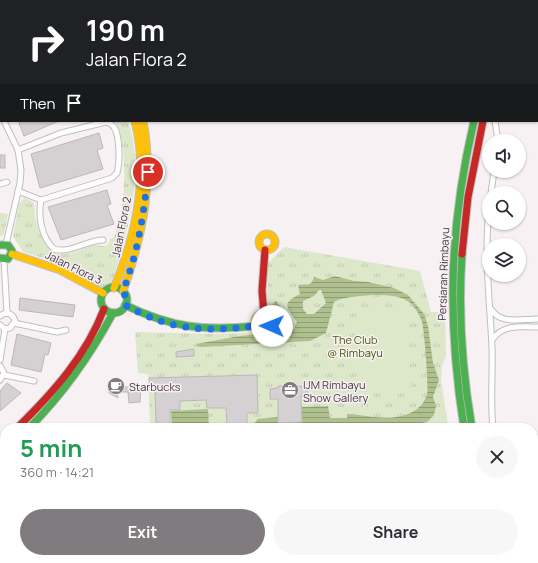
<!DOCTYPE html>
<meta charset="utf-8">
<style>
:root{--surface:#fff;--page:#f7f7f7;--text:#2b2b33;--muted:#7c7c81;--accent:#7f7b7e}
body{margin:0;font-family:Manrope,sans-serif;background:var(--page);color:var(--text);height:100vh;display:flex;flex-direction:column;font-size:15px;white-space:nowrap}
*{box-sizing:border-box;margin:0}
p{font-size:13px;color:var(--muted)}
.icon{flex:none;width:22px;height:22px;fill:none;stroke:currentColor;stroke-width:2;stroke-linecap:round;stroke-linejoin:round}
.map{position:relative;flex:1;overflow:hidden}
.details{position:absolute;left:0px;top:423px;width:538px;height:140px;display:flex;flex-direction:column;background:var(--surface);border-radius:16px 16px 0 0;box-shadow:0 1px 3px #0004}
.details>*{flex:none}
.top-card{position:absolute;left:0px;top:0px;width:538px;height:122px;box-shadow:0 1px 3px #0004;background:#202124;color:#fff;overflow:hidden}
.buttons{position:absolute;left:482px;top:134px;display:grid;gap:8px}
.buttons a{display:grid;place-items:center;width:44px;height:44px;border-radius:50%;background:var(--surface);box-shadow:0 1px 3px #0004;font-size:20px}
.pin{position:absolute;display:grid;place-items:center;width:34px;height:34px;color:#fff;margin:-17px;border:2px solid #fff;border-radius:50%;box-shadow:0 1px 4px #0007}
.me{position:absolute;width:44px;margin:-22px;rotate:271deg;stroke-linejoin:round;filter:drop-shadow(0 0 3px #0008)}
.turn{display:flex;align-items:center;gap:14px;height:84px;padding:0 20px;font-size:18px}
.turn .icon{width:52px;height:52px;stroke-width:2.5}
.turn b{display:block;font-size:28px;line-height:34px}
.then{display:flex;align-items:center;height:38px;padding:0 20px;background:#0003;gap:8px;font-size:15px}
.round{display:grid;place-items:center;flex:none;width:42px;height:42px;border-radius:21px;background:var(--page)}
.summary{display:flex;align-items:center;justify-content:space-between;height:68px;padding:0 20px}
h1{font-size:24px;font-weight:700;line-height:30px;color:#1e9e55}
.primary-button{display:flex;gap:8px;margin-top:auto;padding:8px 20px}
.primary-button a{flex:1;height:46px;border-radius:24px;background:var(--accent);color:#fff;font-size:16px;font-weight:700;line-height:46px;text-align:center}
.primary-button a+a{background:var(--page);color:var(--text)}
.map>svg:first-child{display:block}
.park{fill:url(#park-tufts)}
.pitch{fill:#dde7c9}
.water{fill:url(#water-rules);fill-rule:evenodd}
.building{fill:#d5d1d3;stroke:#bcb8ba}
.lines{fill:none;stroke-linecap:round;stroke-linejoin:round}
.street-casing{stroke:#c2bec0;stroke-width:7}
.fast-casing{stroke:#c2bec0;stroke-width:9}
.slow-casing{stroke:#c2bec0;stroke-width:9}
.jam-casing{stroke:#c2bec0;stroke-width:9}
.street{stroke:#fefdfd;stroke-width:5}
.fast{stroke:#4caf50;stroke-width:7}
.slow{stroke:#ffc107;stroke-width:7}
.jam{stroke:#c62828;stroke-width:7}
.route{stroke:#1a73e8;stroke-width:7;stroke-dasharray:0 12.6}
.labels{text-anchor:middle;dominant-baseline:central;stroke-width:3;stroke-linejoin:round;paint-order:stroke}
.street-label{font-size:11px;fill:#3f3c3e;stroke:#f9eff4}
.park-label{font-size:11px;fill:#425c06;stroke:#f9eff4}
.poi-label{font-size:11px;fill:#3f3c3e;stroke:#f9eff4;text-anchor:start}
</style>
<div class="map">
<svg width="538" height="563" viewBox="0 0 538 563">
<defs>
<pattern id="park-tufts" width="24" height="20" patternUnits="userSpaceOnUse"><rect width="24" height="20" fill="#dde7c9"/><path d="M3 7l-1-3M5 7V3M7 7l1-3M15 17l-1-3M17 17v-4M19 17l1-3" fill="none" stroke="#bfc7ae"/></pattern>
<pattern id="water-rules" width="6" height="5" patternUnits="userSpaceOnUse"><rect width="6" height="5" fill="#aec08d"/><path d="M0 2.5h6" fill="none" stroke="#8f9d75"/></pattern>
</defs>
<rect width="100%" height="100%" fill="#f7f1f4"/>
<!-- park -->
<g class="park">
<path d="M 115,121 L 128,121 C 145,169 128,234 112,281 L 109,284 L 101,287 L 49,260 L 23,252 L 13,236 L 19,204 L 24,198 L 32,201 C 37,208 33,213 36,221 C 43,245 51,260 78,251 C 83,249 90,245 96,245 C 100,245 103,247 108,245 L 110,239 L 114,238 C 126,206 128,156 117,123 Z"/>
<polygon points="0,213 8,214 4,234 0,237"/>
<polygon points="284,247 420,271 431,312 445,312 446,356 442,367 441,379 448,426 416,428 155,428 150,423 148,374 138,373 135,332 216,334 272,332 276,322 267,306 268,263"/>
<rect x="253" y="558" width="19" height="5"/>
</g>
<!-- pitch -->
<polygon class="pitch" points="407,311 411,393 359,393 358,314"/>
<!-- water -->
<g class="water">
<path d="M 335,276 L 354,281 L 368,282 L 394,288 L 408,295 L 424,314 L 428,326 L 433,363 L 439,380 L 433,397 L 436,406 L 434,415 L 427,422 L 422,423 L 386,423 L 351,428 L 238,428 L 238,426 L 249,425 L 256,422 L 257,419 L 278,417 L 278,423 L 302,422 L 302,407 L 328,406 L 330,418 L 347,418 L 347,414 C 368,415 392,423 412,412 C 419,409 425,402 427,394 C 429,389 424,328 422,322 C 420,315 415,307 409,302 C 395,291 354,295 338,300 L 334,302 L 326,333 L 310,341 L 201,347 L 197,346 L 196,344 L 240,336 L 276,332 L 280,319 L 272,305 L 276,301 L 286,314 C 284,320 286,324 291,329 L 294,329 L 297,322 L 288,309 L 287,304 L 291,299 L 300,294 L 298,285 C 306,283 311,288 314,277 L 323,280 ZM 319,290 L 321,290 L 326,303 L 314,314 L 307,314 L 303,309 L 303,301 L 314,296 Z"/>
<polygon points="208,409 209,428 172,428 171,411"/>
</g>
<!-- building -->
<g class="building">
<polygon points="23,121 59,121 24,136 19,123"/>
<polygon points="99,133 103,148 97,150 103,169 40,188 31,154"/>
<rect x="0" y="155" width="5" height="13"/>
<polygon points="107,190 111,204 107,205 114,224 61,240 48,207"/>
<polygon points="20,298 75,305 73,317 19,310"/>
<polygon points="17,334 51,343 48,355 45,354 41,372 11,365"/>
<polygon points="194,349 194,356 176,357 176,352"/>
<polygon points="257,375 258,413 247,413 247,424 227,425 226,408 207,408 206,400 180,401 180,410 170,410 170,428 165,428 156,422 155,390 150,390 149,378"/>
<polygon points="109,381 122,381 122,387 141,387 140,402 129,403 128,392 117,392 118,398 109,393"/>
<polygon points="7,383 21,393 0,411 0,391"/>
<polygon points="278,386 302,386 302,387 307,387 307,396 301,396 302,422 278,423 278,399 270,399 270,389 278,388"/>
</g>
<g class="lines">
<!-- street casing -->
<g class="street-casing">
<g id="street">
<polyline points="58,0 58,1"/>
<polyline points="68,0 68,1"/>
<polyline points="0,29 1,28"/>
<polyline points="0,98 1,98"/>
<polyline points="0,113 1,115"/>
<polyline points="4,121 18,150 21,170 20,183 6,244"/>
<polyline points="495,121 498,141"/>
<polyline points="0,184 7,182"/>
<path d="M 18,191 L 41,200 L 112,178 L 117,173 C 120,163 120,136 114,127 C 112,124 109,123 106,122 L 61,133 L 18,150"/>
<polyline points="491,193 494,171"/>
<path d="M 41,200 C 38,216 41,237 54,249 C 70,254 87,240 103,240"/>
<path d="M 489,210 C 484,256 490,303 492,348 C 493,375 490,401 493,428"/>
<polyline points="4,260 7,313"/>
<path d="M 491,309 C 500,325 522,319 538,319"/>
<path d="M 0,316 C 6,311 13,313 15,321 L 10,328 L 5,329 L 0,325"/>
<polyline points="14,323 57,332 66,330"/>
<path d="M 492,340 C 502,324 521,327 538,327"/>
<polyline points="0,360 5,329"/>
<polyline points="0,366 4,373 0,380"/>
<polyline points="4,375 34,381"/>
</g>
</g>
<!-- fast casing -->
<g class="fast-casing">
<g id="fast">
<polyline points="0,245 8,245 12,251 8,259 0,258"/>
<path d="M 462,254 C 458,313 462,370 472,428"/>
<circle cx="114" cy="300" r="13"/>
<path d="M 125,305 C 172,328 204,331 256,326"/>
<path d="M 29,428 C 63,394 90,356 113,313"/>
<path d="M 464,428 C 447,320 449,228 474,121"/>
</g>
</g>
<!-- slow casing -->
<g class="slow-casing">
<g id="slow">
<polyline points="132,1 135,0"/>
<polyline points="0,57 1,57"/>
<polyline points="0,67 1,67"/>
<circle cx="267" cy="242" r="8"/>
<polyline points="12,254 60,270 103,293"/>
<path d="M 114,288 C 136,235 149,177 135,121"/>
<path d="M 123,291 C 143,235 154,180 143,121"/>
<circle cx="264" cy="322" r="9"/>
<polyline points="0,445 5,440"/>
<polyline points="0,457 5,452"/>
<polyline points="499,558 501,563"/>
</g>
</g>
<!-- jam casing -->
<g class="jam-casing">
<g id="jam">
<polyline points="516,0 516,1"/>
<polyline points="524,0 524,1"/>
<polyline points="155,1 157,0"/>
<polyline points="462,254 468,197 483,121"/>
<polyline points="264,314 262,291 265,250"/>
<path d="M 17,428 C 53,393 86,356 104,309"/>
<polyline points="509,558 511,563"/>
</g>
</g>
<!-- street -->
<use href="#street" class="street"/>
<!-- fast -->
<use href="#fast" class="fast"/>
<!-- slow -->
<use href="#slow" class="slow"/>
<!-- jam -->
<use href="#jam" class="jam"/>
</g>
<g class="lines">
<!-- route -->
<path class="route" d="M 148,172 C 144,214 138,252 123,291 L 126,298 L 125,305 C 172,331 204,332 256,326 L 259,330 L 265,331 L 272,326"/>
</g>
<!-- icons -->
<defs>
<g id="cafe-disc" transform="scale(0.9)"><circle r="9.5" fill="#7f7b7e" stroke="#f9eff4"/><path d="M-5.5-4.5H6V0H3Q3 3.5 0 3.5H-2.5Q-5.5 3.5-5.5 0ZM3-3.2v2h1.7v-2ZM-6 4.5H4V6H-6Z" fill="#fff"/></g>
<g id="office-disc" transform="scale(0.9)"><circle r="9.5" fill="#7f7b7e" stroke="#f9eff4"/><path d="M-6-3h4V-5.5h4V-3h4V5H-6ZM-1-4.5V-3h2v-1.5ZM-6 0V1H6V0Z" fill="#fff"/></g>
</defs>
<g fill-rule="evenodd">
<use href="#cafe-disc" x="116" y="386"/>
<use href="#office-disc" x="290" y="390"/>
</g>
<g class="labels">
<!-- street labels -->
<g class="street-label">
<text transform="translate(121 227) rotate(-79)">Jalan Flora 2</text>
<text transform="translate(74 267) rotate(26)">Jalan Flora 3</text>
<text transform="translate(443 274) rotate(-88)">Persiaran Rimbayu</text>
</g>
<!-- park labels -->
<g class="park-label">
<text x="355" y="339">The Club<tspan x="355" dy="13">@ Rimbayu</tspan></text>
</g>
<!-- poi labels -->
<g class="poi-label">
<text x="303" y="384">IJM Rimbayu<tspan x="303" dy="13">Show Gallery</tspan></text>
<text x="129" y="386">Starbucks</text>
</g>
</g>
</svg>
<div class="buttons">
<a><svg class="icon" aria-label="sound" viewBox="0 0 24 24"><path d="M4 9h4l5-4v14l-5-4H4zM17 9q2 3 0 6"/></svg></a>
<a><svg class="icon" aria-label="search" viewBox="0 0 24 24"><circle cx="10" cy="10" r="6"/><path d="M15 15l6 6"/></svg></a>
<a><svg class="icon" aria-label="layers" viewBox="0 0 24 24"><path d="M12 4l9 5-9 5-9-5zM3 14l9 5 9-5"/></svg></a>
</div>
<div class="pin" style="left:148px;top:172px;background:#d93025"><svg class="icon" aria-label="arrive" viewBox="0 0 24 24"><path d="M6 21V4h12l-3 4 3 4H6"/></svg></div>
<svg class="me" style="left:272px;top:326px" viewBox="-20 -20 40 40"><circle r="19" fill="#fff"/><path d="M0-13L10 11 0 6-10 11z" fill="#1a73e8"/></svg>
<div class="top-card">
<div class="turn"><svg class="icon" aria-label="right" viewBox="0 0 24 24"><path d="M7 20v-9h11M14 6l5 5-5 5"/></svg><div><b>190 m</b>Jalan Flora 2</div></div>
<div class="then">Then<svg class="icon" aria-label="arrive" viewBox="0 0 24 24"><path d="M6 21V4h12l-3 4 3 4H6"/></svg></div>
</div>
<section class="details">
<div class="summary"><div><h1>5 min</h1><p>360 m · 14:21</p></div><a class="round"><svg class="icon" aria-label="close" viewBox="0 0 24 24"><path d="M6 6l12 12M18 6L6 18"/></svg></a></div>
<div class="primary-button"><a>Exit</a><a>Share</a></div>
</section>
</div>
